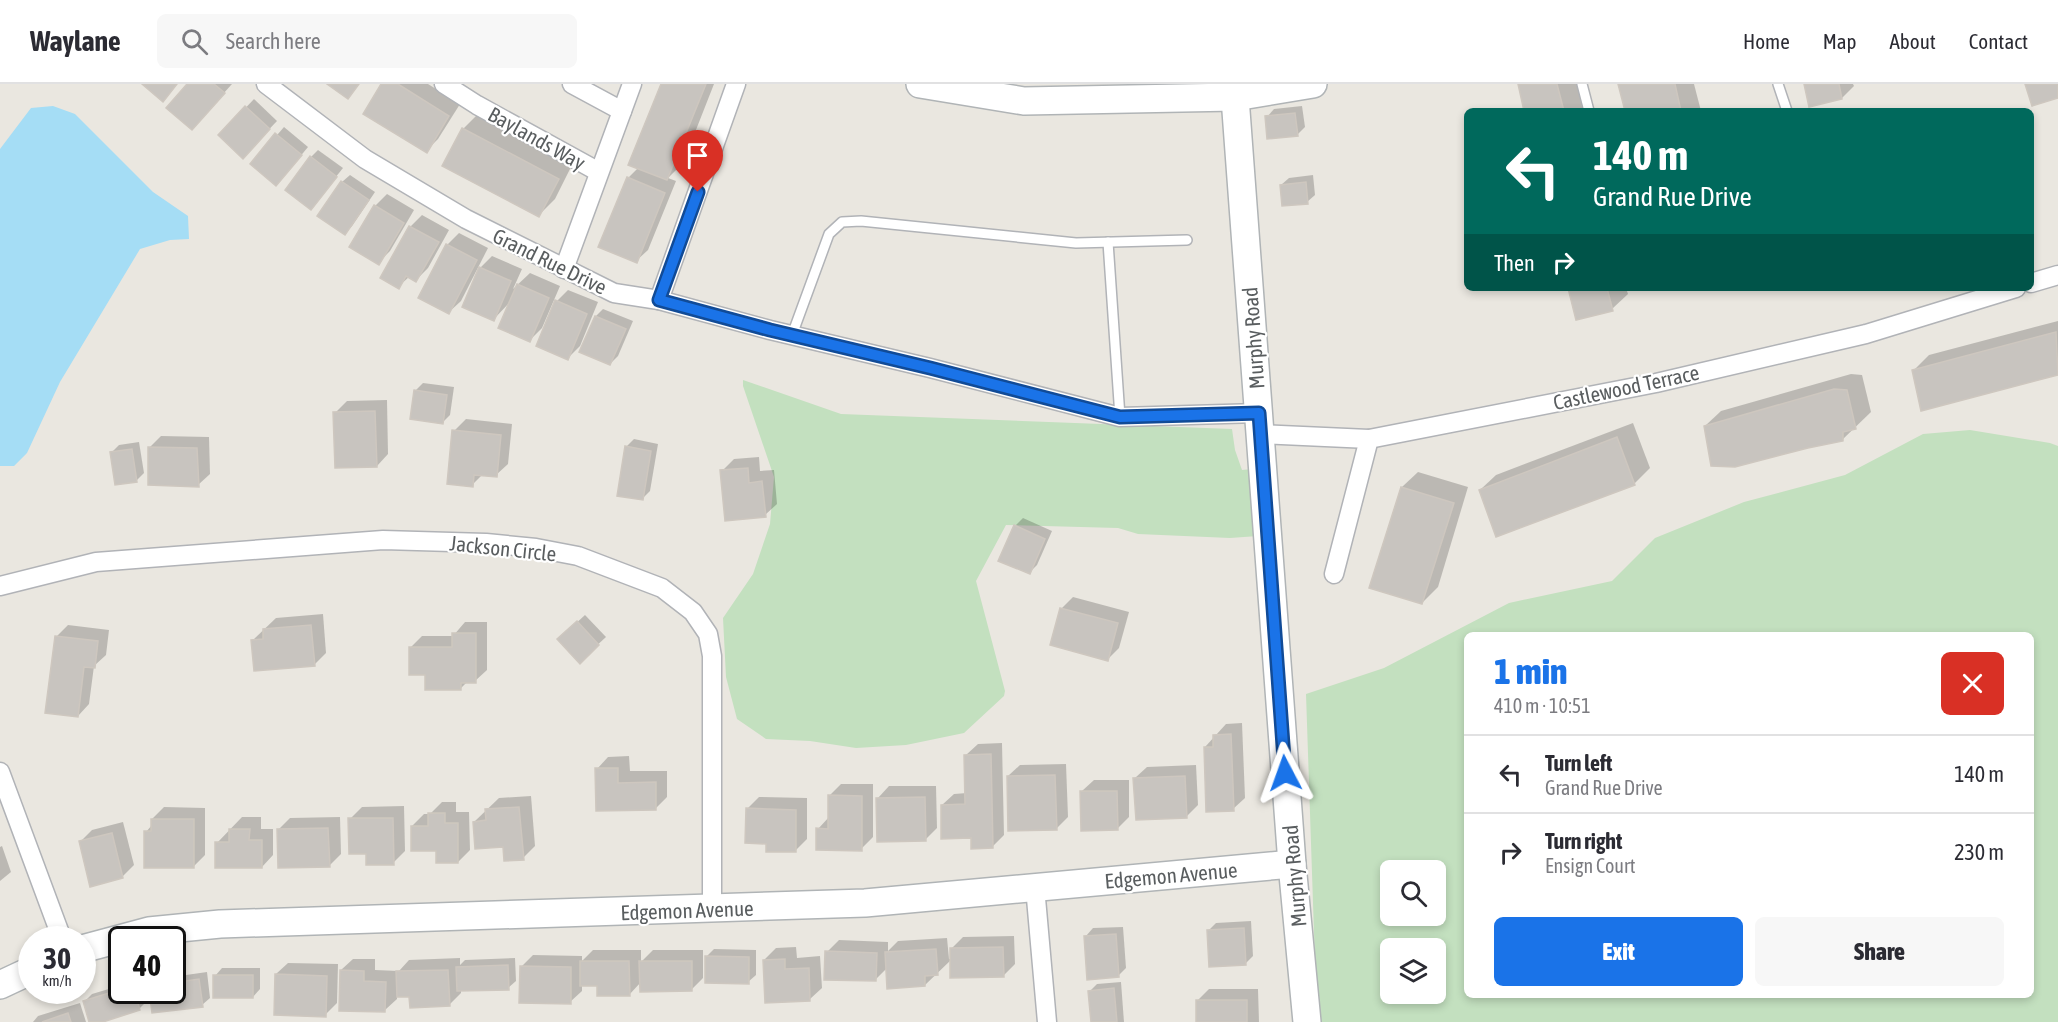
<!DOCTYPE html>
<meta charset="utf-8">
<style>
:root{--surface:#fff;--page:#f7f7f7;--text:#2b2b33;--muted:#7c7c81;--line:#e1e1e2;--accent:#1a73e8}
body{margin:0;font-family:"Asap Condensed",sans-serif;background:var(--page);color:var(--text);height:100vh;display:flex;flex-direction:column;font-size:22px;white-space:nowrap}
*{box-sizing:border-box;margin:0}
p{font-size:20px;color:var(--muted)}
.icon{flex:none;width:33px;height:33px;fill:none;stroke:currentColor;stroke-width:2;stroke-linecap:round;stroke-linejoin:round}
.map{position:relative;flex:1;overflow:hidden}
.side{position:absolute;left:1464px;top:548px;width:570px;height:366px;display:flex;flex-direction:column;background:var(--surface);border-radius:9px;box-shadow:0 3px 9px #0003}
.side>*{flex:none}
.top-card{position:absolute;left:1464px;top:24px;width:570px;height:183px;border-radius:9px;box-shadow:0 3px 9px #0003;background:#00695c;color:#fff;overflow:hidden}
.fabs{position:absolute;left:1380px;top:776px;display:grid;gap:12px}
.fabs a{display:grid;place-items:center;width:66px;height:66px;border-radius:9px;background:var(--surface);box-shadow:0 3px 9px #0003;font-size:30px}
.speed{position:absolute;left:18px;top:842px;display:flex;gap:12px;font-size:30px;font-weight:700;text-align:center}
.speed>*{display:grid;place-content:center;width:78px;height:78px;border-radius:50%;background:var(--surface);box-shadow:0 3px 9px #0003;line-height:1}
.speed small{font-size:15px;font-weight:400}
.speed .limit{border:3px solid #111;border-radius:9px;background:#fff;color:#111}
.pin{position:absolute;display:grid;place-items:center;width:51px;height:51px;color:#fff;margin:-62px -26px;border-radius:50% 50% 50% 0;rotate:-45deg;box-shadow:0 0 6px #0007}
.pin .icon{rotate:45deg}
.me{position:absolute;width:66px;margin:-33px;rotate:356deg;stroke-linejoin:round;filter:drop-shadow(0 0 4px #0008)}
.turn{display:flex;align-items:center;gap:21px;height:126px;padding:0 30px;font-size:27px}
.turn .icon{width:78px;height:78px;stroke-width:2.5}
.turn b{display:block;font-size:42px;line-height:51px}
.then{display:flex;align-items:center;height:57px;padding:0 30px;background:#0003;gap:12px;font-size:22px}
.round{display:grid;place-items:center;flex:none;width:63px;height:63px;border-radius:9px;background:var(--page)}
.overview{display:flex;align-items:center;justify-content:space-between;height:102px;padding:0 30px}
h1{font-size:36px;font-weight:800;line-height:45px;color:var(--accent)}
.primary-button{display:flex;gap:12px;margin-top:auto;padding:12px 30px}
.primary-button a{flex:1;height:69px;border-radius:9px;background:var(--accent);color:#fff;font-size:24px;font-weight:800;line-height:69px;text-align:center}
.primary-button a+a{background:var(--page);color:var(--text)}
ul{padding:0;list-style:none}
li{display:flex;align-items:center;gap:18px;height:78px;padding:0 30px;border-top:2px solid var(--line)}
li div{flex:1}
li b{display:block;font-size:22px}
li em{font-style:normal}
header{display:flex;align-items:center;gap:36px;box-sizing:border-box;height:84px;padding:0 30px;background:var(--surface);border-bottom:2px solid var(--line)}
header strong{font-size:28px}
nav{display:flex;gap:33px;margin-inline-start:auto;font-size:21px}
.search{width:420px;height:54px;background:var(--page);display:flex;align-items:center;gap:15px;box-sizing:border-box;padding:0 21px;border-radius:9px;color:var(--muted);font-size:22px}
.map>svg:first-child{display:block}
.green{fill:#c3e0bf;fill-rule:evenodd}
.water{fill:#a5ddf5}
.shadow{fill:#0003}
.building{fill:#c8c4bf;stroke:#cec7bf;stroke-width:1.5}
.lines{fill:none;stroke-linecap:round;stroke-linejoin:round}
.lane-casing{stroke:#b1b3b7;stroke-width:12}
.street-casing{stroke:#b1b3b7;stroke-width:21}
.secondary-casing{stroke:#b0b4b6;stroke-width:30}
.lane{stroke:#fff;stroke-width:9}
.street{stroke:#fff;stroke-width:18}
.secondary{stroke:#fff;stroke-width:27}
.route-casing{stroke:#114b97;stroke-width:15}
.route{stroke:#1a73e8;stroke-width:10}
.labels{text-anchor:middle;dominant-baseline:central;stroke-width:4.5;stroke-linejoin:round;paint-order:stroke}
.street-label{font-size:21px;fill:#595d5f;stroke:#fff}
</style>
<header>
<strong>Waylane</strong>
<div class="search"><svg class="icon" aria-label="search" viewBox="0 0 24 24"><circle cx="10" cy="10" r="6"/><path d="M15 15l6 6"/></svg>Search here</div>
<nav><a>Home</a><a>Map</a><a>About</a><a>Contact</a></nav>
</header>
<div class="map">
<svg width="2058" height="938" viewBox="0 0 2058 938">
<rect width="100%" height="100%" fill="#eae7e0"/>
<!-- green -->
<g class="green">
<polygon points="743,296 841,330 1232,345 1235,366 1242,386 1253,385 1258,452 1230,454 1138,450 1118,444 1006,441 976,497 1005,607 1004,612 964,649 906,661 856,664 810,657 766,655 737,635 726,593 723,534 753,490 770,440 774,393 743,302"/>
<path d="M 1970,346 L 2050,359 L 2058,362 L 2058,938 L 1317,938 L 1306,610 L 1384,584 L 1509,519 L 1612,497 L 1655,454 L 1744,418 L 1845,391 L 1923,350 ZM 1467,550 L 2031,550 L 2031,910 L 1467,910 ZM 1390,786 L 1436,786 L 1436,831 L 1390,831 ZM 1390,864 L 1436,864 L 1436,909 L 1390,909 Z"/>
</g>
<!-- water -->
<polygon class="water" points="53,22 75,30 153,108 188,132 189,155 170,156 140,165 60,298 27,369 14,382 0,382 0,65 31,24"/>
<!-- shadow -->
<g class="shadow">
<polygon points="189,0 232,0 203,32"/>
<polygon points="383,0 428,0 460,20 438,55 426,67"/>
<polygon points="662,0 714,0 683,79 668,94 676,97 648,166 636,177 628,94 639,83"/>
<polygon points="1519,0 1577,0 1583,27 1526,27"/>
<polygon points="1620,0 1694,0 1701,27 1626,27"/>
<polygon points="1805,0 1853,0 1854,2 1842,14 1810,21"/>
<polygon points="254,15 277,37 243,73 220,51"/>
<polygon points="1302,22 1305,43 1297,51 1267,33 1274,25"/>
<polygon points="478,30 573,79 555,115 539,131 463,45"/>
<polygon points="284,43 308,63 284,92 252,80"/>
<polygon points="318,66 343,84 311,124 311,73"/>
<polygon points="350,91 375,108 352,142 345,149 342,98"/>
<polygon points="1313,91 1315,111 1307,118 1281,101 1289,94"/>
<polygon points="387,110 414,126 390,167 378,179 375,122"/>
<polygon points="422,131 449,146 428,184 416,196 410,192 398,203 382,194 410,143"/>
<polygon points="459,149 488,164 461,217 449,228 447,161"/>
<polygon points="492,172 522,185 513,205 530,189 560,202 542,244 530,256 510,218 494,235 478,186"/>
<polygon points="1569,204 1626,204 1628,210 1612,225"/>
<polygon points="568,206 598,218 580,262 568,274 557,217"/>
<polygon points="603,225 633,237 618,272 610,280 596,232"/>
<polygon points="2058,237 2058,289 1922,326 1913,287 1929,271"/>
<polygon points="1851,290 1862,291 1871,328 1842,356 1705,342 1721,327"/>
<polygon points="423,299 454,303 450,331 443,338 415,307"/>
<polygon points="387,316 388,370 377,382 335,329 347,317"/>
<polygon points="466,335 512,340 508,380 496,391 483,390 472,401 454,347"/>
<polygon points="1633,339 1650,384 1635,399 1497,451 1480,406 1496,391"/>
<polygon points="161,352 209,353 210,390 198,401 149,364"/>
<polygon points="634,355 658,360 650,407 642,415 626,363"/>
<polygon points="139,358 144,389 137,396 111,369 119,361"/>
<polygon points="759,373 760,387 774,386 777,420 765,431 722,387 734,375"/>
<polygon points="1418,388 1468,403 1438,503 1422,519 1402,403"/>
<polygon points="1023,434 1052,447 1037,481 1030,488 1015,442"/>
<polygon points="1073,513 1129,528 1119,564 1107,576 1052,560 1062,524"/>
<polygon points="323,530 326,569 314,581 253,556 276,534"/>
<polygon points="585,531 606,553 580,577 559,555"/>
<polygon points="465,538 487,538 487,586 475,597 468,597 461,604 426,590 410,564 422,552 453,552"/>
<polygon points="68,541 109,546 106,571 94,582 89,620 78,632 56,553"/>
<polygon points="1242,639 1245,714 1233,725 1205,663 1226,640"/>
<polygon points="1002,659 1004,751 992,763 972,752 942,721 954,710 967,709 966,671 978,660"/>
<polygon points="629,672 630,687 667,687 667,713 655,725 597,685 608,673"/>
<polygon points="1066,680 1068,733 1056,745 1008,692 1020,681"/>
<polygon points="1196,681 1198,721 1186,733 1135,694 1147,683"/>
<polygon points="1094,696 1129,696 1129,733 1117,745 1082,707"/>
<polygon points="841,700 873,700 873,753 861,765 818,745 829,733 829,712"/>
<polygon points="889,702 936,702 937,744 925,756 878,714"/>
<polygon points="531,712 535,762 523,774 474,738 499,714"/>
<polygon points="759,713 807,714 807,755 795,767 767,758 747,725"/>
<polygon points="442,718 456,718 456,728 469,728 470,766 458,778 437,765 412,742 424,730 430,730"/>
<polygon points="404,722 405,767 393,779 367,769 350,735 362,723"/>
<polygon points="164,723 205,724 205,771 193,783 146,748 152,741 152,735"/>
<polygon points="242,733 261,733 261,745 273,745 273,771 262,783 217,759"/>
<polygon points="340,733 341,770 329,782 278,746 290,734"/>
<polygon points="123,738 134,781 122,793 81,757 92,746"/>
<polygon points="2,762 11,788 0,797 0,763"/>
<polygon points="1251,837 1253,872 1245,880 1208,847 1216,839"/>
<polygon points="1123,843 1126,884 1118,892 1086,852 1093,844"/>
<polygon points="1014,852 1015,880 1003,892 951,876 925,901 887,884 875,896 827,868 839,856 888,858 888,867 898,857 947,854 949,875 951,875 951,865 963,853"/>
<polygon points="796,863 797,874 820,872 822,904 810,915 764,876 776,864"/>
<polygon points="714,865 756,866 756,891 748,898 706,873"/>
<polygon points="593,866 641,866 641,878 653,866 703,866 703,894 691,906 641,898 629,911 599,900 582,900 582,907 570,918 521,883 533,871 582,872 582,877"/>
<polygon points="460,874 460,881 465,876 515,874 516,897 508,904 461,906 461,909 449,921 411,911 397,911 397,915 385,926 341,886 353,875 375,875 375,886 399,887 409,876"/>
<polygon points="288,879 338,880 337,919 325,931 276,890"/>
<polygon points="222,884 260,884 260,905 253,913 215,892"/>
<polygon points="207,888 210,914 202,921 151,906 172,906 172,893"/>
<polygon points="1121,898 1124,938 1092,938 1090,907 1097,900"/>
<polygon points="122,901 122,906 143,906 147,917 139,925 98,938 91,938 84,918 92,910"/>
<polygon points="1209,905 1258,905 1259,938 1197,938 1197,917"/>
<polygon points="80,919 86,938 33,938 38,932"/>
</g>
<!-- building -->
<g class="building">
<polygon points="142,0 177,0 163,18"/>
<polygon points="187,0 214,0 225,9 192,46 166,24"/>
<polygon points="327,0 359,0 348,15"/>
<polygon points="381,0 398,0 449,32 427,69 363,30"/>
<polygon points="661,0 706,0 667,96 628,81"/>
<polygon points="1518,0 1557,0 1564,27 1524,27"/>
<polygon points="1618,0 1675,0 1681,27 1625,27"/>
<polygon points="1804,0 1839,0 1842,15 1809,23"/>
<polygon points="2025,0 2058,0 2058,14 2032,22"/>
<polygon points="245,22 270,45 243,75 218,51"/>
<polygon points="1295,29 1298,52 1267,55 1265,32"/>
<polygon points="462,44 559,95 539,133 442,82"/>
<polygon points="275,49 302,71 276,102 250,80"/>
<polygon points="310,72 337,93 311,126 285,106"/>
<polygon points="627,93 665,109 637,179 598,163"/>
<polygon points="341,97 369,116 345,151 317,132"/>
<polygon points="1306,98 1308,120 1282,122 1280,101"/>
<polygon points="374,121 404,139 379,181 349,163"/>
<polygon points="409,142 439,158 416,198 406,192 399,205 380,194"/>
<polygon points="446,160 477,176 449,230 418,214"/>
<polygon points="479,183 511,197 494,237 462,223"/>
<polygon points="517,200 549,214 530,258 498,244"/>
<polygon points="1568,204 1607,204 1613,227 1576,236"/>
<polygon points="555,216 587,230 568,276 536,262"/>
<polygon points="595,232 626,245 610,281 579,268"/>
<polygon points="2056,248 2058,291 1921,327 1912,286"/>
<polygon points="1834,305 1847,306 1856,345 1843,348 1843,357 1808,364 1735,383 1711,382 1704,342"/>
<polygon points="414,306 447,311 443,340 410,335"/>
<polygon points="375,327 377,383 335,384 333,328"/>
<polygon points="452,346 501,351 497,393 474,391 473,403 447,400"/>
<polygon points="1617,353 1635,401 1496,453 1479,406"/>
<polygon points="625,362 651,367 643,416 617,412"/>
<polygon points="148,363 197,364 199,403 148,401"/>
<polygon points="132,365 137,398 115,401 110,368"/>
<polygon points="748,384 749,399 762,397 766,433 725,437 720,386"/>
<polygon points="1401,403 1454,419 1422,520 1369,504"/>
<polygon points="1014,441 1045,455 1030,490 998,477"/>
<polygon points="1060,524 1118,539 1108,577 1050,561"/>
<polygon points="577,537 599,561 580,580 557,555"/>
<polygon points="311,541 315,582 254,587 251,556 263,555 263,545"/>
<polygon points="452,549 476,549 476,599 461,599 461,606 425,606 425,591 409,591 409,563 452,563"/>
<polygon points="55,552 98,557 95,584 84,583 78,633 45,629"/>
<polygon points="1231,650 1234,727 1206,728 1204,663 1213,663 1213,651"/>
<polygon points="991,670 993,764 971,765 971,754 941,755 941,721 965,720 964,671"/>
<polygon points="595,684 618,684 618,699 656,698 656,726 596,727"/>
<polygon points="1055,691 1057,746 1008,747 1007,692"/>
<polygon points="1185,692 1187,734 1136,736 1133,694"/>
<polygon points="1080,707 1117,707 1118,746 1081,747"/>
<polygon points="828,711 862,712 862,767 816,766 816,744 828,745"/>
<polygon points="925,713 926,757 877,758 876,714"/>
<polygon points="519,723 524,776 504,777 503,763 475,765 473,738 486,736 485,725"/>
<polygon points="746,724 796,726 796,768 766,768 766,760 745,759"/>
<polygon points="428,729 445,729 445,739 458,739 458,779 436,779 436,767 411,767 411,742 428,742"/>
<polygon points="348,734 393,734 394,781 366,781 366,770 349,770"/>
<polygon points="151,735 194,735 194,784 144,784 144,747 151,747"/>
<polygon points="328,744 330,783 278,784 277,745"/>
<polygon points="229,745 250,745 249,756 262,756 262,784 215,784 215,758 229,758"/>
<polygon points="112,749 123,794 90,803 79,757"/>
<polygon points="1244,844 1246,881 1209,883 1207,846"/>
<polygon points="1116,850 1119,893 1087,896 1084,852"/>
<polygon points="1003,863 1004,893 950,894 950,864"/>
<polygon points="936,865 938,891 925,892 925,902 887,905 885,868"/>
<polygon points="825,867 877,869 876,897 824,896"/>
<polygon points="705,872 749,873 749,900 705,899"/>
<polygon points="785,875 785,885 809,884 810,917 765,919 763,876"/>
<polygon points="580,877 629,877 630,912 597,912 597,902 580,902"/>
<polygon points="639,877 692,877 692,907 640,908"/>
<polygon points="508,881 509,906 457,907 456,883"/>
<polygon points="520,882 571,883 571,920 519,919"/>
<polygon points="340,886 364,887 364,897 386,898 385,928 339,927"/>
<polygon points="448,886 450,922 410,924 409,913 397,913 396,887"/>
<polygon points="275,890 327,892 326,933 274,931"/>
<rect x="213" y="891" width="40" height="23"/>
<polygon points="199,895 203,923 152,929 149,906 172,906 172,899"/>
<polygon points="1114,904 1117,938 1091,938 1088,907"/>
<polygon points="122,905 134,906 140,926 103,938 89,938 83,917"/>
<rect x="1196" y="916" width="51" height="22"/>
<polygon points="68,929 71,938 42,938"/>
</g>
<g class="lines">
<!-- lane casing -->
<g class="lane-casing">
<g id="lane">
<polyline points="1582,0 1589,27"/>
<polyline points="1778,0 1787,27"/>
<polyline points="1108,158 1120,333"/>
<polyline points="792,251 829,150 842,138 861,137 1076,159 1187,156"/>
</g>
</g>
<!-- street casing -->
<g class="street-casing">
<g id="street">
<polyline points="266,0 365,75 466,135 614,209 659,216 770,246 930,284 1120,333 1259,329"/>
<polyline points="444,0 477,21 599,88"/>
<polyline points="572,0 622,27"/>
<polyline points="564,185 632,0"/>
<polyline points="2031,199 2058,191"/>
<polyline points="659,216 736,0"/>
<polyline points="1260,350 1369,355"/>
<polyline points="1334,490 1369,355 1656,299 1866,250 2016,204"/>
<polyline points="0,502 96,478 383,456 486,459 536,464 578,472 662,504 693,528 708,550 712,572 712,825"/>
<polyline points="0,688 62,855"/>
<polyline points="1035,803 1047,938"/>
</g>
</g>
<!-- secondary casing -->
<g class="secondary-casing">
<g id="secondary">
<polyline points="920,0 1024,17 1235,13 1313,0"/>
<polyline points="1234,0 1292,780 1307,938"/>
<polyline points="82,865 149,847 220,840 865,819 1292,780"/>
<polyline points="0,901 32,886"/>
</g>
</g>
<!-- lane -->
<use href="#lane" class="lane"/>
<!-- street -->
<use href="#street" class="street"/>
<!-- secondary -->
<use href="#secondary" class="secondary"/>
</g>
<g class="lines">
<!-- route casing -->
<g class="route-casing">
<polyline id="route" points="698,108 659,216 770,246 930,284 1120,333 1259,329 1285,689"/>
</g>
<!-- route -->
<use href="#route" class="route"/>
</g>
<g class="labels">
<!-- street labels -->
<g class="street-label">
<text transform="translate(537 54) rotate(29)">Baylands Way</text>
<text transform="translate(550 177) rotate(26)">Grand Rue Drive</text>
<text transform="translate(1253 254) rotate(-94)">Murphy Road</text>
<text transform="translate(1626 303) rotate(-12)">Castlewood Terrace</text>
<text transform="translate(503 464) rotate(6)">Jackson Circle</text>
<text transform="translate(1171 791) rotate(-5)">Edgemon Avenue</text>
<text transform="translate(1294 792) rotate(-95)">Murphy Road</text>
<text transform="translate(687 826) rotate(-2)">Edgemon Avenue</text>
</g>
</g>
</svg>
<div class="fabs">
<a><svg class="icon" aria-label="search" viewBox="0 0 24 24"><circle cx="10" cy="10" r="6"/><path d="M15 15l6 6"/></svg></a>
<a><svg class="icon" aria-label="layers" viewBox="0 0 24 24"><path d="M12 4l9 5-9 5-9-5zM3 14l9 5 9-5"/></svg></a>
</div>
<div class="speed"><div>30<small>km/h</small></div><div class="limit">40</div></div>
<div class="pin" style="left:698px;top:108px;background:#d93025"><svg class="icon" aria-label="arrive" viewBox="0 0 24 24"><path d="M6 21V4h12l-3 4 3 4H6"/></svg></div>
<svg class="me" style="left:1285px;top:689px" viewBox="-20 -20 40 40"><path d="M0-17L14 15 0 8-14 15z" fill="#1a73e8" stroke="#fff" stroke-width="4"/></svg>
<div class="top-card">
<div class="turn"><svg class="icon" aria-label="left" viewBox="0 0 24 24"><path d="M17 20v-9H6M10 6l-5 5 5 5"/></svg><div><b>140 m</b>Grand Rue Drive</div></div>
<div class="then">Then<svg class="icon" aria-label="right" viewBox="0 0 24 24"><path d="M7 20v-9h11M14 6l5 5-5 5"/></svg></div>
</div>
<section class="side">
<div class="overview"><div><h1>1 min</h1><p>410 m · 10:51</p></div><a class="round" style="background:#d93025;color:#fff"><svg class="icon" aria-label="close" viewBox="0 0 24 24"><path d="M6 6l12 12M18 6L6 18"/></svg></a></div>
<ul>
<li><svg class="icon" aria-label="left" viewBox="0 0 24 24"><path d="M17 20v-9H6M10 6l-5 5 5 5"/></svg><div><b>Turn left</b><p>Grand Rue Drive</p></div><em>140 m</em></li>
<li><svg class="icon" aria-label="right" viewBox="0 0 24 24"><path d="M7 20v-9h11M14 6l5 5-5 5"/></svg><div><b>Turn right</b><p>Ensign Court</p></div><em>230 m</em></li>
</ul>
<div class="primary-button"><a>Exit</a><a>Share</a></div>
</section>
</div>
